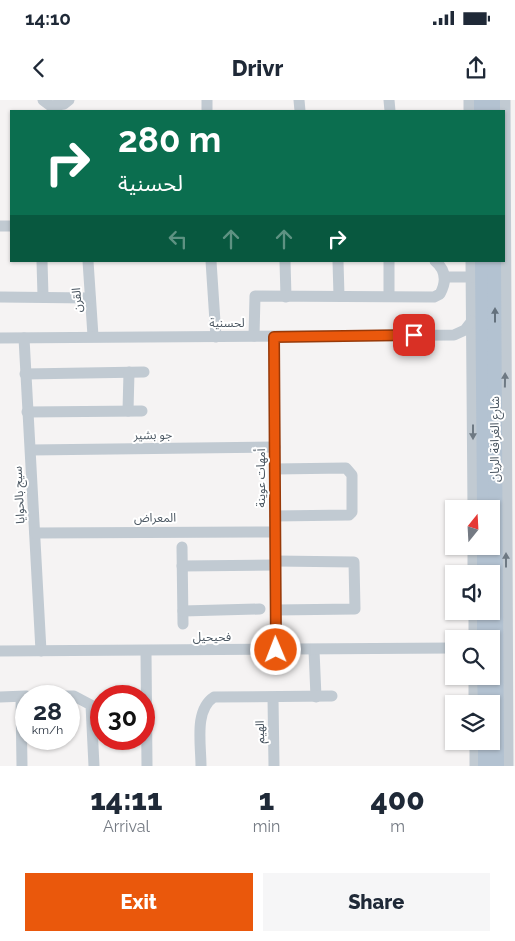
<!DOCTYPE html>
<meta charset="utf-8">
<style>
:root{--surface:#fff;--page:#f6f6f7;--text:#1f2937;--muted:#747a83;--accent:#ea580c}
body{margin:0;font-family:Raleway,"Noto Sans Arabic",sans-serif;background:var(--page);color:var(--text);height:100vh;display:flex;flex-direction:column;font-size:19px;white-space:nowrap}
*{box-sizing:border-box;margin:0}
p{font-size:16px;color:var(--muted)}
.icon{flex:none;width:28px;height:28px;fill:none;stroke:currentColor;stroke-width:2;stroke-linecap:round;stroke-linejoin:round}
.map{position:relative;height:666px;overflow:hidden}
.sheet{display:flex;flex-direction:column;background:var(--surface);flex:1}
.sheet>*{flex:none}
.banner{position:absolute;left:10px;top:10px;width:495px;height:152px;border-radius:0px;box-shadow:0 1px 4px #0004;background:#0b6e4f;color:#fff;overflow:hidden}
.needle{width:32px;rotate:18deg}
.tools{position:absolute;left:445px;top:400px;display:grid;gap:10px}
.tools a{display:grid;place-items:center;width:55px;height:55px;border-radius:0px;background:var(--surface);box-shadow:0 1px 4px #0004;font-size:25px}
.speed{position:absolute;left:15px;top:585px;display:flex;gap:10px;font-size:25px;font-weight:700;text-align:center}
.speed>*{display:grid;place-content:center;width:65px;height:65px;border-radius:50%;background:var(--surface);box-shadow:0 1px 4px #0004;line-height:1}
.speed small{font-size:12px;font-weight:400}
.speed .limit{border:8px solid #d22;background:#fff;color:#111}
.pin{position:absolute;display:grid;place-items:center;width:42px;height:42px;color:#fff;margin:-21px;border-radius:10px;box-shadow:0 2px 8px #0006}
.me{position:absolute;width:55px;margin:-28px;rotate:359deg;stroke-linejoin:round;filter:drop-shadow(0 0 4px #0008)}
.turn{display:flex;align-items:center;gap:18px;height:105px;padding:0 25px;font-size:22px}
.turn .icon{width:65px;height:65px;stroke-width:2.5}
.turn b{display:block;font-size:35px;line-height:42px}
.lanes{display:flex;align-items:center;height:48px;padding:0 25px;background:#0003;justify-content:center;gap:25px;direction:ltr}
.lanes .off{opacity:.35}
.eta{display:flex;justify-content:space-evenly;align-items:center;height:85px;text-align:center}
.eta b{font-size:30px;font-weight:800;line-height:35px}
.button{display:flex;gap:10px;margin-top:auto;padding:10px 25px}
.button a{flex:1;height:58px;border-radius:0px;background:var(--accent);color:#fff;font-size:20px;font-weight:800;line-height:58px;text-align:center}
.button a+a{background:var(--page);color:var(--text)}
.status{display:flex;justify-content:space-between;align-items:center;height:35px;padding:0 25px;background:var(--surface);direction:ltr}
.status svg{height:14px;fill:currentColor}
header{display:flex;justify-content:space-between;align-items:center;height:65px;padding:0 25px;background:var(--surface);font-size:22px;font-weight:800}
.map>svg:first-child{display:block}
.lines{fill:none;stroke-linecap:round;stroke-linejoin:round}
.minor{stroke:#c1cad2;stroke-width:11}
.major{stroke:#b3c2d1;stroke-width:14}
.oneway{fill:#64717d}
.oneway2{fill:#6e7983}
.route-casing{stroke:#983908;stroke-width:12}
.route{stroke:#ea580c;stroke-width:9}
.labels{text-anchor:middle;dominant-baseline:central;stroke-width:4;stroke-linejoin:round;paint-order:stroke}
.street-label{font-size:12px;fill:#4a5661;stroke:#fff}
</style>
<div class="status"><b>14:10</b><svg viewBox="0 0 49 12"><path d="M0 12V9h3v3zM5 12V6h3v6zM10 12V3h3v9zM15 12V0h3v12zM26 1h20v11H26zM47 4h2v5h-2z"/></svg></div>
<header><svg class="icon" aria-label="back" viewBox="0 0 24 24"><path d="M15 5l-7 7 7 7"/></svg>Drivr<svg class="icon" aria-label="share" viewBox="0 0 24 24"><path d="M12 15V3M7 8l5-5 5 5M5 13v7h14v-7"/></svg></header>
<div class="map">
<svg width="515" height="666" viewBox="0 0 515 666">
<rect width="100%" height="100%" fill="#f5f3f3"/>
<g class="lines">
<!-- minor -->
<g class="minor">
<polyline points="43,0 51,6 64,4 69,0"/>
<polyline points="207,0 207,11"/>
<polyline points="299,0 300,11"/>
<polyline points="389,0 390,11"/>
<polyline points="469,0 469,11"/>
<polyline points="505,0 508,666"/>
<polyline points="0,126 11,126"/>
<polyline points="42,161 43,196"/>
<polyline points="88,161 93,236"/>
<polyline points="211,161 216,237"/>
<polyline points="285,161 286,197"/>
<polyline points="338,161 339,196"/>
<polyline points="389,161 389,196"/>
<polyline points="471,161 473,409"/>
<polyline points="445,177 471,177"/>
<polyline points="0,197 90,198"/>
<path d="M 254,236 L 255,196 L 434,197 L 440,194 C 447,181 446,170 435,161"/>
<polyline points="274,237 276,550"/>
<polyline points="0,238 454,235 465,230 472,221"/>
<polyline points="24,238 41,551"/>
<polyline points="25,274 144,272"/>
<polyline points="128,311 129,272"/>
<polyline points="27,312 142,311"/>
<polyline points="31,350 275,347"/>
<polyline points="275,369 346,368 352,375 352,412 349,415 275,416"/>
<polyline points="35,433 275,432"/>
<polyline points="473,446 473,474"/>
<polyline points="182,447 183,524"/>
<polyline points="276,461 354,462 355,509 276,510"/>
<polyline points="182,466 275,465"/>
<polyline points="183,511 260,509"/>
<polyline points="474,511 474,539"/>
<polyline points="314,550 316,597"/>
<polyline points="0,551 454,548"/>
<polyline points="146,551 147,666"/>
<polyline points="474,576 474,604"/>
<polyline points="38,596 74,596 91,605 94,666"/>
<polyline points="0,597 26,596"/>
<polyline points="21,597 22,666"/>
<polyline points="273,598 274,666"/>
<polyline points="475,641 475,666"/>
<path d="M 201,666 C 201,644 194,610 214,597 L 332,596"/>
</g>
<!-- major -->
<g class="major">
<polyline points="481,0 481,11"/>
<polyline points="493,0 493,11"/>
<polyline points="482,161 484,409"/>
<polyline points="494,161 497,666"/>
<polyline points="484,446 484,474"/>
<polyline points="484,511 484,539"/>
<polyline points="484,576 485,604"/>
<polyline points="485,641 485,666"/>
</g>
</g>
<!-- one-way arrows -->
<defs><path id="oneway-solid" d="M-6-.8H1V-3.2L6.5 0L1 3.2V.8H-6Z" transform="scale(1.25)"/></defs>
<use class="oneway" href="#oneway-solid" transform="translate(495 215) rotate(-90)"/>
<g class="oneway2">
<use href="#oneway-solid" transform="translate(505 280) rotate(-89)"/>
<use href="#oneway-solid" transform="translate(473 332) rotate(90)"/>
<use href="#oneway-solid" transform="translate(506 460) rotate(-90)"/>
</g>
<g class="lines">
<!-- route casing -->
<g class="route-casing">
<polyline id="route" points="276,550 274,237 414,235"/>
</g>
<!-- route -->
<use href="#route" class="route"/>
</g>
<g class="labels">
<!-- street labels -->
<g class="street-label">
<text transform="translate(77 200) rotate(-94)">القرن</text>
<text x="227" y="223">لحسنية</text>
<text transform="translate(153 335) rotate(-1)">جو بشير</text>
<text transform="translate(495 339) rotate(-90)">شارع الغرافة الريان</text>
<text transform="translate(261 378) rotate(-90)">أمهات عوينة</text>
<text transform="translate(19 395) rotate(-93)">سيج بالحوايا</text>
<text x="155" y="418">المعراض</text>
<text x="212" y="537">فحيحيل</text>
<text transform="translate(260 632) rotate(-91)">الهيم</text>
</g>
</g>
</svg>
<div class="tools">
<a><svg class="needle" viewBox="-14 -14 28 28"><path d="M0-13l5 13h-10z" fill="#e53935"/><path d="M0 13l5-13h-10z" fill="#747a83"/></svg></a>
<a><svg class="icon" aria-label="sound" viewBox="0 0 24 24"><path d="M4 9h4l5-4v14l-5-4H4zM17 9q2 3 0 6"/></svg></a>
<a><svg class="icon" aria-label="search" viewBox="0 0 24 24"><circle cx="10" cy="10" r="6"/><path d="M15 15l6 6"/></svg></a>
<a><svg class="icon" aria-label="layers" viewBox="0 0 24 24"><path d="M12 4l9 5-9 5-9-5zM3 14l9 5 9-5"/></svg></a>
</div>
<div class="speed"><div>28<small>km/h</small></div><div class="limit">30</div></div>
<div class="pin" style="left:414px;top:235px;background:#d93025"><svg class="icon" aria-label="arrive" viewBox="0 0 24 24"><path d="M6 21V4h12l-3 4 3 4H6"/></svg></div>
<svg class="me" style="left:276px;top:550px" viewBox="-20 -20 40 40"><circle r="17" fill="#ea580c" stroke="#fff" stroke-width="3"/><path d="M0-11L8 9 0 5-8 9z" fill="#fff"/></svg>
<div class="banner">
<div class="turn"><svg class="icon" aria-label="right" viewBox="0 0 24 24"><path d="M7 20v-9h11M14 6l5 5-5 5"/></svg><div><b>280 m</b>لحسنية</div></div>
<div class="lanes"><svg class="icon off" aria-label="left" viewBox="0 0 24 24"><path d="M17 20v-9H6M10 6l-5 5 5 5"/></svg><svg class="icon off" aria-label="ahead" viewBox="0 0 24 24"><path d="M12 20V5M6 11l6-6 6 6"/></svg><svg class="icon off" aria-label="ahead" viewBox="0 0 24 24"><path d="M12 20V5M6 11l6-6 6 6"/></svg><svg class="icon" aria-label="right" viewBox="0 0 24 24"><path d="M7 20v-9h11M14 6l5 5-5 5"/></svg></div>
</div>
</div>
<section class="sheet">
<div class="eta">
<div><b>14:11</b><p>Arrival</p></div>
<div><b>1</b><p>min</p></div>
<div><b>400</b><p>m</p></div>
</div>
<div class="button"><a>Exit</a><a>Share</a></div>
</section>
